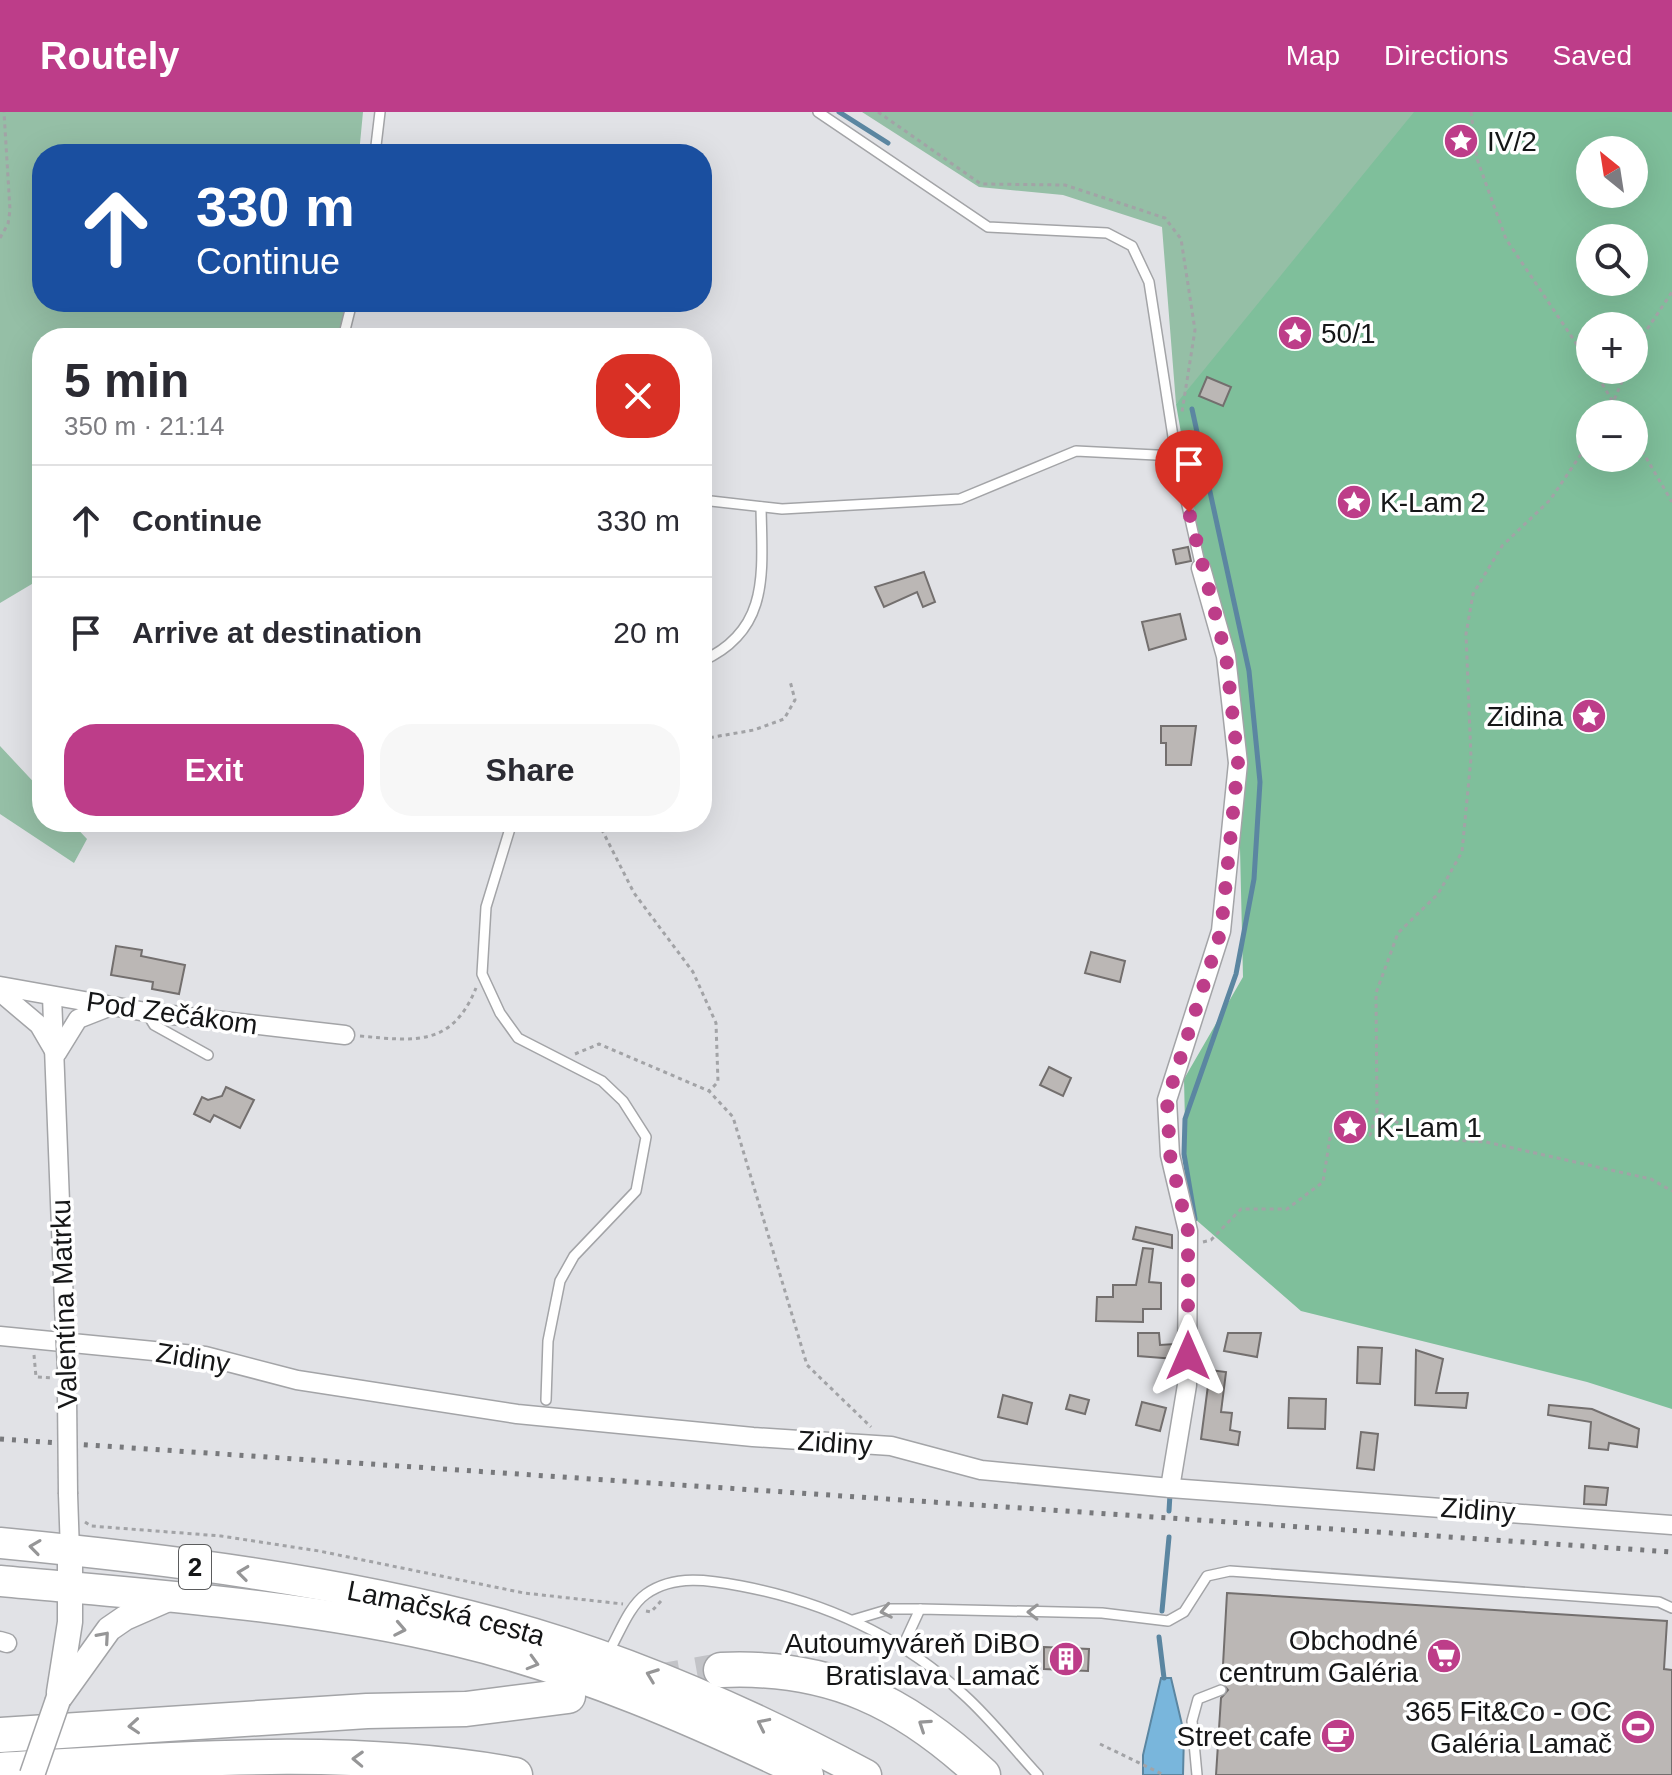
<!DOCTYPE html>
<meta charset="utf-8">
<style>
:root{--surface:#fff;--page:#f7f7f7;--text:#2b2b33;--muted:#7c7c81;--line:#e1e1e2;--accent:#bd3d89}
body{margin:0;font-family:Arial,sans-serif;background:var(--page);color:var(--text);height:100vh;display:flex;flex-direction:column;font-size:30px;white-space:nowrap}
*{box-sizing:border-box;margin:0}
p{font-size:26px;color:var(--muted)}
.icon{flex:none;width:44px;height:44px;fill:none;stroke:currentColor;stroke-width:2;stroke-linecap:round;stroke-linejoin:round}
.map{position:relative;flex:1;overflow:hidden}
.details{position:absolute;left:32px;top:216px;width:680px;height:504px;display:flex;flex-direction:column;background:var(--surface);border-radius:32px;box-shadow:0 8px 32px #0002}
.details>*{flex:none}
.top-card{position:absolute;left:32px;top:32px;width:680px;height:168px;border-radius:32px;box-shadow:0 8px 32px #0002;background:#1a4fa0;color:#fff;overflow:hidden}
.needle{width:52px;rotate:330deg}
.controls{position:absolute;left:1576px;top:24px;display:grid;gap:16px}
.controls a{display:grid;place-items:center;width:72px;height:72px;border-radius:50%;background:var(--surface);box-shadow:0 8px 32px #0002;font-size:40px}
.pin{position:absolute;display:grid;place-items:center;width:68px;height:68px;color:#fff;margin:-82px -34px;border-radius:50% 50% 50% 0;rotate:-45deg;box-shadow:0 0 8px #0007}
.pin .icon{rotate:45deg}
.me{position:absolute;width:88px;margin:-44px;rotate:0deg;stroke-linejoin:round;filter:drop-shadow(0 0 6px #0008)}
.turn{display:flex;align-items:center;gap:28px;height:168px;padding:0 32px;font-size:36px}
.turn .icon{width:104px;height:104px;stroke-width:2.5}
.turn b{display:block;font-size:56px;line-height:68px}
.round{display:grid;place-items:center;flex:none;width:84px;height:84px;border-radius:32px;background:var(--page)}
.head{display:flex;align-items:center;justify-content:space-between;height:136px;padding:0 32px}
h1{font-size:48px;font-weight:600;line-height:60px}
.cta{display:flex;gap:16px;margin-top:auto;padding:16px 32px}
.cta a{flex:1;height:92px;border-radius:32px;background:var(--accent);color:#fff;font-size:32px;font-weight:600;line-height:92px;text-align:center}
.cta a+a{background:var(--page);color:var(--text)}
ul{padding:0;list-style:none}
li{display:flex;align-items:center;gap:24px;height:112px;padding:0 32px;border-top:2px solid var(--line)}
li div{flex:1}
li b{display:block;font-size:30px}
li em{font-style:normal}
header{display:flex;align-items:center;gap:48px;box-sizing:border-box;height:112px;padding:0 40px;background:var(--accent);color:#fff}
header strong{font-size:38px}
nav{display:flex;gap:44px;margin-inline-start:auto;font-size:28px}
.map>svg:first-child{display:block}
.green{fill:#95bfa6}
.forest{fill:#7fbf9b;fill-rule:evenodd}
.water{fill:#79b6dc;stroke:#5b86a1;stroke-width:2}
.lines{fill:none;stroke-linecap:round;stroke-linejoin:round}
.stream{stroke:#5b86a1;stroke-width:5}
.building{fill:#bbb7b5;stroke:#736f6e;stroke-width:2}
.motorway-tunnel{stroke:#c2c3c7;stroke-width:34;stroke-dasharray:34 17;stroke-linecap:butt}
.service-casing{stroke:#a3a4a7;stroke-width:12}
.minor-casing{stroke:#a3a4a7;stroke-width:21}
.tertiary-casing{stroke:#a3a4a7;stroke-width:27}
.primary-casing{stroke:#a3a4a7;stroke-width:33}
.motorway-casing{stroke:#a3a4a7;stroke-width:37}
.path{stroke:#a2a3a6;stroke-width:3;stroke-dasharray:4 4;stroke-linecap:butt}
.service{stroke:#fff;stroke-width:9}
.minor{stroke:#fff;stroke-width:18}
.tertiary{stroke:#fff;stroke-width:24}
.primary{stroke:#fff;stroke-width:30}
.motorway{stroke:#fff;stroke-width:34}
.rail{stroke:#78797c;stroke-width:5;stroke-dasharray:4 8;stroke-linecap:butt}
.minor-bridge-casing{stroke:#a3a4a7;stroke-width:21;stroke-linecap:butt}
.tertiary-bridge-casing{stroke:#a3a4a7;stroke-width:27;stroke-linecap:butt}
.minor-bridge{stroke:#fff;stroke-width:18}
.tertiary-bridge{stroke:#fff;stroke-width:24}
.oneway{stroke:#969697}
.route{stroke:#bd3d89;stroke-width:14;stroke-dasharray:0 25.2}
.labels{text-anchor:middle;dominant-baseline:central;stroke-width:7;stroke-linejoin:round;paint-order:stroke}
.shield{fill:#fff;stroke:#5b5c5d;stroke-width:2}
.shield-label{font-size:26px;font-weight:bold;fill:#151617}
.poi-label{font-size:28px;fill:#151617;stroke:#fff;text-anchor:end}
.street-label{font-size:28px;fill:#151617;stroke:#fff}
</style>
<header>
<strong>Routely</strong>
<nav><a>Map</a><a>Directions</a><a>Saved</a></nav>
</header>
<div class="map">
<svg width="1672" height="1663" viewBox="0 0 1672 1663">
<rect width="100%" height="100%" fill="#e1e2e6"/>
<!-- green -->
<g class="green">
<polygon points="0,0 363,0 359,42 42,42 42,190 345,190 340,226 42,226 42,466 0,491"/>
<polygon points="862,0 1458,0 1176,292 1162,115 1063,83 979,75"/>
<polygon points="0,634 42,679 42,710 71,710 87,727 74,751 0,702"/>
</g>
<!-- forest -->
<path class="forest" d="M 1414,0 L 1672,0 L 1672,1297 L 1587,1270 L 1301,1199 L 1187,1100 L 1184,967 L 1243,865 L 1238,651 L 1176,292 ZM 1590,38 L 1634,38 L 1634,82 L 1590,82 ZM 1590,126 L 1634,126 L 1634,170 L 1590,170 ZM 1590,214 L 1634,214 L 1634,258 L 1590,258 ZM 1590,302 L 1634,302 L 1634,346 L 1590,346 Z"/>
<!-- water -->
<polygon class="water" points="1161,1566 1171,1566 1184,1621 1183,1663 1143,1663 1143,1643"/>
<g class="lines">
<!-- stream -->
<g class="stream">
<polyline points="839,0 888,31"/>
<polyline points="1192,297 1249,559 1260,670 1254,767 1236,862 1185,1007 1184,1042 1195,1107"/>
<polyline points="1169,1399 1170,1382"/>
<polyline points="1162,1499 1169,1425"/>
<polyline points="1159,1525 1164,1566"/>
</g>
</g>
<!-- building -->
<g class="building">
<polygon points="1207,265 1231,275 1223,294 1199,284"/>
<polygon points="1188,435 1191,449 1176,452 1173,438"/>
<polygon points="924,460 935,490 923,495 917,480 884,495 875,475"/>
<polygon points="1180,502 1186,527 1149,538 1142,510"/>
<polygon points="1161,614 1196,614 1191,653 1166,653 1166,631 1161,631"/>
<polygon points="116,834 142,838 141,844 185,853 179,882 152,877 153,870 111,863"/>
<polygon points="1091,840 1125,849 1120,870 1085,861"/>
<polygon points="1049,955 1071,966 1063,984 1040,973"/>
<polygon points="226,975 254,988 240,1016 214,1003 210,1010 194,1002 202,985 208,988 222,984"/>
<polygon points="1136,1115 1172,1123 1172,1136 1133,1127"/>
<polygon points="1143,1136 1153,1137 1149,1170 1161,1171 1161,1197 1143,1197 1143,1210 1096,1209 1097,1185 1113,1185 1113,1173 1136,1173"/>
<polygon points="1138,1221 1159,1221 1160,1233 1175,1232 1175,1247 1138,1244"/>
<polygon points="1228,1221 1261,1221 1257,1245 1224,1239"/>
<polygon points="1358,1235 1382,1236 1380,1272 1357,1271"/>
<polygon points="1416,1238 1443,1247 1436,1281 1468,1281 1466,1296 1415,1293"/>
<polygon points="1210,1258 1226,1260 1221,1300 1232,1301 1230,1318 1240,1320 1238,1333 1201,1327"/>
<polygon points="1003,1283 1032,1291 1027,1312 998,1305"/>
<polygon points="1070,1283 1089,1288 1085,1302 1066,1297"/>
<polygon points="1289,1286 1326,1287 1325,1317 1288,1316"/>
<polygon points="1142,1290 1166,1296 1160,1319 1136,1313"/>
<polygon points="1549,1293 1592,1297 1639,1317 1637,1335 1609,1331 1608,1338 1589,1336 1591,1310 1548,1303"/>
<polygon points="1361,1320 1378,1322 1374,1358 1357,1356"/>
<polygon points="1585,1374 1608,1376 1606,1393 1584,1392"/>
<polygon points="1227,1481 1667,1509 1664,1557 1672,1558 1672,1663 1216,1663 1221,1586 1228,1578 1222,1571"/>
<polygon points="1044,1535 1089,1537 1088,1559 1044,1557"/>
</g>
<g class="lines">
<!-- motorway-tunnel -->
<polyline class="motorway-tunnel" points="647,1571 721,1558"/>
<!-- service casing -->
<g class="service-casing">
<g id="service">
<polyline points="818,0 988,115 1107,121 1132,134 1149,170 1176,344 1201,456"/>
<polyline points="375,42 380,0"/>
<polyline points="343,226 352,190"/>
<polyline points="702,388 782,397 960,387 1076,339 1176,344"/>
<path d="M 702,549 C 771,518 762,459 761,395"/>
<polyline points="512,710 486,795 482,862 500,901 518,926 602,969 623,989 646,1025 636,1079 574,1144 560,1169 548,1229 546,1288"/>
<polyline points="146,900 154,913 208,943"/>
<polyline points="853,1508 890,1497 920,1497"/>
<polyline points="902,1536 920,1497 1102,1501 1168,1509 1184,1500 1207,1464 1230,1459 1659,1490 1672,1496"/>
<path d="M 607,1543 C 619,1523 628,1495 646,1482 C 674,1462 710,1468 741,1474 C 825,1490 900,1524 963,1582 C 990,1606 1013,1636 1038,1663"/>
<polyline points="1197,1663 1192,1609 1198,1587 1221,1578"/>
</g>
</g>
<!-- minor casing -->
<g class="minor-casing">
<g id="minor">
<polyline points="0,874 146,900 345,923"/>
<polyline points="0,880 39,913 53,937"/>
<polyline points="52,884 64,1193"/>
<polyline points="57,941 78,907 106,896"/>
<polyline points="0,1224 205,1244 297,1268 517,1302 753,1325 891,1334 981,1358 1170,1376 1672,1413"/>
<polyline points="1170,1376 1187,1273 1188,1119 1170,1043 1167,988 1221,819 1238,651 1226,544 1201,456"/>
<polyline points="68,1382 70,1440"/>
<polyline points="0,1529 7,1531"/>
</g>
</g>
<!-- tertiary casing -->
<g class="tertiary-casing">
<g id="tertiary">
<polyline points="59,1580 70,1510 70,1440"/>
<polyline points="58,1588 109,1517 125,1506 173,1485"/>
</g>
</g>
<!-- primary casing -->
<g class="primary-casing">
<g id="primary">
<path id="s1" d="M 0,1431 C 166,1447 335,1468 496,1511 C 625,1545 748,1600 866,1663"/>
<path d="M 0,1469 C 153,1483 307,1493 457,1529 C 579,1558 695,1609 808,1663"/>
</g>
</g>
<!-- motorway casing -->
<g class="motorway-casing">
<g id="motorway">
<path d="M 721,1558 C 831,1553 905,1590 983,1663"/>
<polyline points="0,1623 367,1599 466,1597 568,1584"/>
<path d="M 0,1658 C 171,1648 346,1632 515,1663"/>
</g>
</g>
<!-- path -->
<g class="path">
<polyline points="878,0 981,72 1065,73 1165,106 1181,127 1195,218 1182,300"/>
<polyline points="1471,0 1477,47 1506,127 1590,252"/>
<polyline points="0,126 8,112 10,98 4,0"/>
<polyline points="1634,237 1672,180"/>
<polyline points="1594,258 1620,302"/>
<polyline points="1608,302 1627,258"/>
<polyline points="1634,325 1672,390"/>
<polyline points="1590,329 1550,388 1502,434 1473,482 1466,522 1471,646 1462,740 1438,782 1398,821 1376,881 1377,1000 1427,1026 1486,1030 1651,1067 1672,1079"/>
<polyline points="702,627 754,618 784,607 795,588 790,569"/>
<polyline points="598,710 634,781 693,860 716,911 718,970 709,979"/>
<path d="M 360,924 C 415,929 452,935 476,876"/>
<polyline points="575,942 599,932 709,979 733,1005 807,1253 871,1315"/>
<polyline points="1203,1130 1211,1128 1241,1097 1287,1097 1323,1070 1331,1019 1370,1023 1377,1000"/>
<polyline points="34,1243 36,1265 52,1266"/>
<polyline points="85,1410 91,1414 221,1424 319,1439 524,1481 623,1492"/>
<polyline points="646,1499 651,1500 661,1489"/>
<polyline points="1100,1632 1164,1663"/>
</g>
<!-- service -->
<use href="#service" class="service"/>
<!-- minor -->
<use href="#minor" class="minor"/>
<!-- tertiary -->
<use href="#tertiary" class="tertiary"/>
<!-- primary -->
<use href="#primary" class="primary"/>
<!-- motorway -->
<use href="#motorway" class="motorway"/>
<!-- rail -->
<polyline class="rail" points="0,1327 1672,1440"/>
<!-- minor-bridge casing -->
<g class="minor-bridge-casing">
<g id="minor-bridge">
<polyline points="64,1193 67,1258"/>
<polyline points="67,1283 68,1382"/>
</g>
</g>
<!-- tertiary-bridge casing -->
<g class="tertiary-bridge-casing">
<polyline id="tertiary-bridge" points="32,1663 58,1588"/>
</g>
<!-- minor-bridge -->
<use href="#minor-bridge" class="minor-bridge"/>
<!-- tertiary-bridge -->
<use href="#tertiary-bridge" class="tertiary-bridge"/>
</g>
<!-- one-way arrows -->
<defs><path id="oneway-chevron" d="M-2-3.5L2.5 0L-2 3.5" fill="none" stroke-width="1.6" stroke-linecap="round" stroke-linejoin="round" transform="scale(2)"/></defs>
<g class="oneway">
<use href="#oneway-chevron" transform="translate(35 1435) rotate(-172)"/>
<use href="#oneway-chevron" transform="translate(243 1461) rotate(-173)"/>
<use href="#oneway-chevron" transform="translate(886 1499) rotate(169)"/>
<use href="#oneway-chevron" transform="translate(1033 1500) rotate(-179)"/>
<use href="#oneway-chevron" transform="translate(400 1517) rotate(11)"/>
<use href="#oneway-chevron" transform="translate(104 1525) rotate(-49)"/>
<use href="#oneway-chevron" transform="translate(533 1551) rotate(16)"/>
<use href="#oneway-chevron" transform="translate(652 1563) rotate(-159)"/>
<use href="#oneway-chevron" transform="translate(763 1612) rotate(-154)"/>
<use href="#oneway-chevron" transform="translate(924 1613) rotate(-146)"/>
<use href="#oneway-chevron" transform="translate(134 1614) rotate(176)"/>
<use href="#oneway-chevron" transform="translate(358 1647) rotate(-178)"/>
</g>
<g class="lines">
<!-- route -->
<polyline class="route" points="1188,1244 1188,1119 1170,1043 1167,988 1221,819 1238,651 1226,544 1189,400"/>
</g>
<!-- icons -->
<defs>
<g id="sight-disc" transform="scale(1.8)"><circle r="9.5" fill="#bd3d89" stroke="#fff"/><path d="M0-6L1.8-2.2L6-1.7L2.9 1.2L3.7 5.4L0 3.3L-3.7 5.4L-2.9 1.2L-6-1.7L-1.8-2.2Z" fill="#fff"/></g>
<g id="supermarket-disc" transform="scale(1.8)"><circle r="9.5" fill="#bd3d89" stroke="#fff"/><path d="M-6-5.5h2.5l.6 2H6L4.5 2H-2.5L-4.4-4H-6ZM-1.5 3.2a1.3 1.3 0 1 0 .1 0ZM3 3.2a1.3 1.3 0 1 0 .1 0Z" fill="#fff"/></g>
<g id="building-disc" transform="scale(1.8)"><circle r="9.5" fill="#bd3d89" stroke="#fff"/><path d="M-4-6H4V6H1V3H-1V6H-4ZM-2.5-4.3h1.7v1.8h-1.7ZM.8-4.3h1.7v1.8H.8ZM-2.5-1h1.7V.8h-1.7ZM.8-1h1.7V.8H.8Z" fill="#fff"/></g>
<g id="stadium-disc" transform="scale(1.8)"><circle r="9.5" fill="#bd3d89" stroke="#fff"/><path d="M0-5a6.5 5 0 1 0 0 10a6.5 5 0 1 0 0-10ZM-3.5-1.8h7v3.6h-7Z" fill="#fff"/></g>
<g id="cafe-disc" transform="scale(1.8)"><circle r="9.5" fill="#bd3d89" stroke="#fff"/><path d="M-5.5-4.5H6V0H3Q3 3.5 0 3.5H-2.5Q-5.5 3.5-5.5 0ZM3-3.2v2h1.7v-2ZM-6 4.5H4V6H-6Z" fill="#fff"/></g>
</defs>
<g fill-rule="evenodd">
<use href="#sight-disc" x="1461" y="29"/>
<use href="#sight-disc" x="1295" y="221"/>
<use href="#sight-disc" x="1354" y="390"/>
<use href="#sight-disc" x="1589" y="604"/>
<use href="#sight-disc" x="1350" y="1015"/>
<use href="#supermarket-disc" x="1444" y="1544"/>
<use href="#building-disc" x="1066" y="1547"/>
<use href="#stadium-disc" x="1638" y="1615"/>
<use href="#cafe-disc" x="1338" y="1624"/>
</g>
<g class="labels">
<!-- shield labels -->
<rect class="shield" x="179" y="1433" width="32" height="44" rx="6"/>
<g class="shield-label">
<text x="195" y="1455">2</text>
</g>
<!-- poi labels -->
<g class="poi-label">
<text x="1487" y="29" text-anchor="start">IV/2</text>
<text x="1321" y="221" text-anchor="start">50/1</text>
<text x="1380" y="390" text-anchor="start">K-Lam 2</text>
<text x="1563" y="604">Zidina</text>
<text x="1376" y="1015" text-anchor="start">K-Lam 1</text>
<text x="1418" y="1528">Obchodné<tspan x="1418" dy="32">centrum Galéria</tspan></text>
<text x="1040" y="1531">Autoumyváreň DiBO<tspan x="1040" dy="32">Bratislava Lamač</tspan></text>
<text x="1612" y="1599">365 Fit&amp;Co - OC<tspan x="1612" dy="32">Galéria Lamač</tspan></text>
<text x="1312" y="1624">Street cafe</text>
</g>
<!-- street labels -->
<g class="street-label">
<text transform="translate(172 901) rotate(8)">Pod Zečákom</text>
<text transform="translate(64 1192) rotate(-92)">Valentína Matrku</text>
<text transform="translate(193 1246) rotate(9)">Zidiny</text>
<text transform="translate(835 1331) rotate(4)">Zidiny</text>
<text transform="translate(1478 1398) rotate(4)">Zidiny</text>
<text stroke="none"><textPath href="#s1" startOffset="452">Lamačská cesta</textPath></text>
</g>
</g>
</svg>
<div class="controls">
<a><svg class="needle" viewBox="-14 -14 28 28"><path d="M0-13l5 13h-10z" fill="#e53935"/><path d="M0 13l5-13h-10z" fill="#7c7c81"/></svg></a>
<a><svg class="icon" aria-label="search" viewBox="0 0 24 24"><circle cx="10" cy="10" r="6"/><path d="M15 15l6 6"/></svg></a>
<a>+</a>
<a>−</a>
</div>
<div class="pin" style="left:1189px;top:400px;background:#d93025"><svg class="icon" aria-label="arrive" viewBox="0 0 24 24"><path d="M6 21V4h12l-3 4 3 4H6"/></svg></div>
<svg class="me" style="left:1188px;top:1244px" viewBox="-20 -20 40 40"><path d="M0-17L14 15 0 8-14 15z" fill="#bd3d89" stroke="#fff" stroke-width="4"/></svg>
<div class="top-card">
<div class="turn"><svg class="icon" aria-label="ahead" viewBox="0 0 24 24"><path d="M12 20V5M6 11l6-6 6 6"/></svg><div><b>330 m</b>Continue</div></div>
</div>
<section class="details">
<div class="head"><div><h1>5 min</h1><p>350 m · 21:14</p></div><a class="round" style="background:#d93025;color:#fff"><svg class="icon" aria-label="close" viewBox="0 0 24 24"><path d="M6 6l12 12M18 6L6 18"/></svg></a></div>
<ul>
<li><svg class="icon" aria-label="ahead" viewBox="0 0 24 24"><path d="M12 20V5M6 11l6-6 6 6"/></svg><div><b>Continue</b></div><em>330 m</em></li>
<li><svg class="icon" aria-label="arrive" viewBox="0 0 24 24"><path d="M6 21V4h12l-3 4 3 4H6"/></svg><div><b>Arrive at destination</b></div><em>20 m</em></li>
</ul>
<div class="cta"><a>Exit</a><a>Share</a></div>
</section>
</div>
